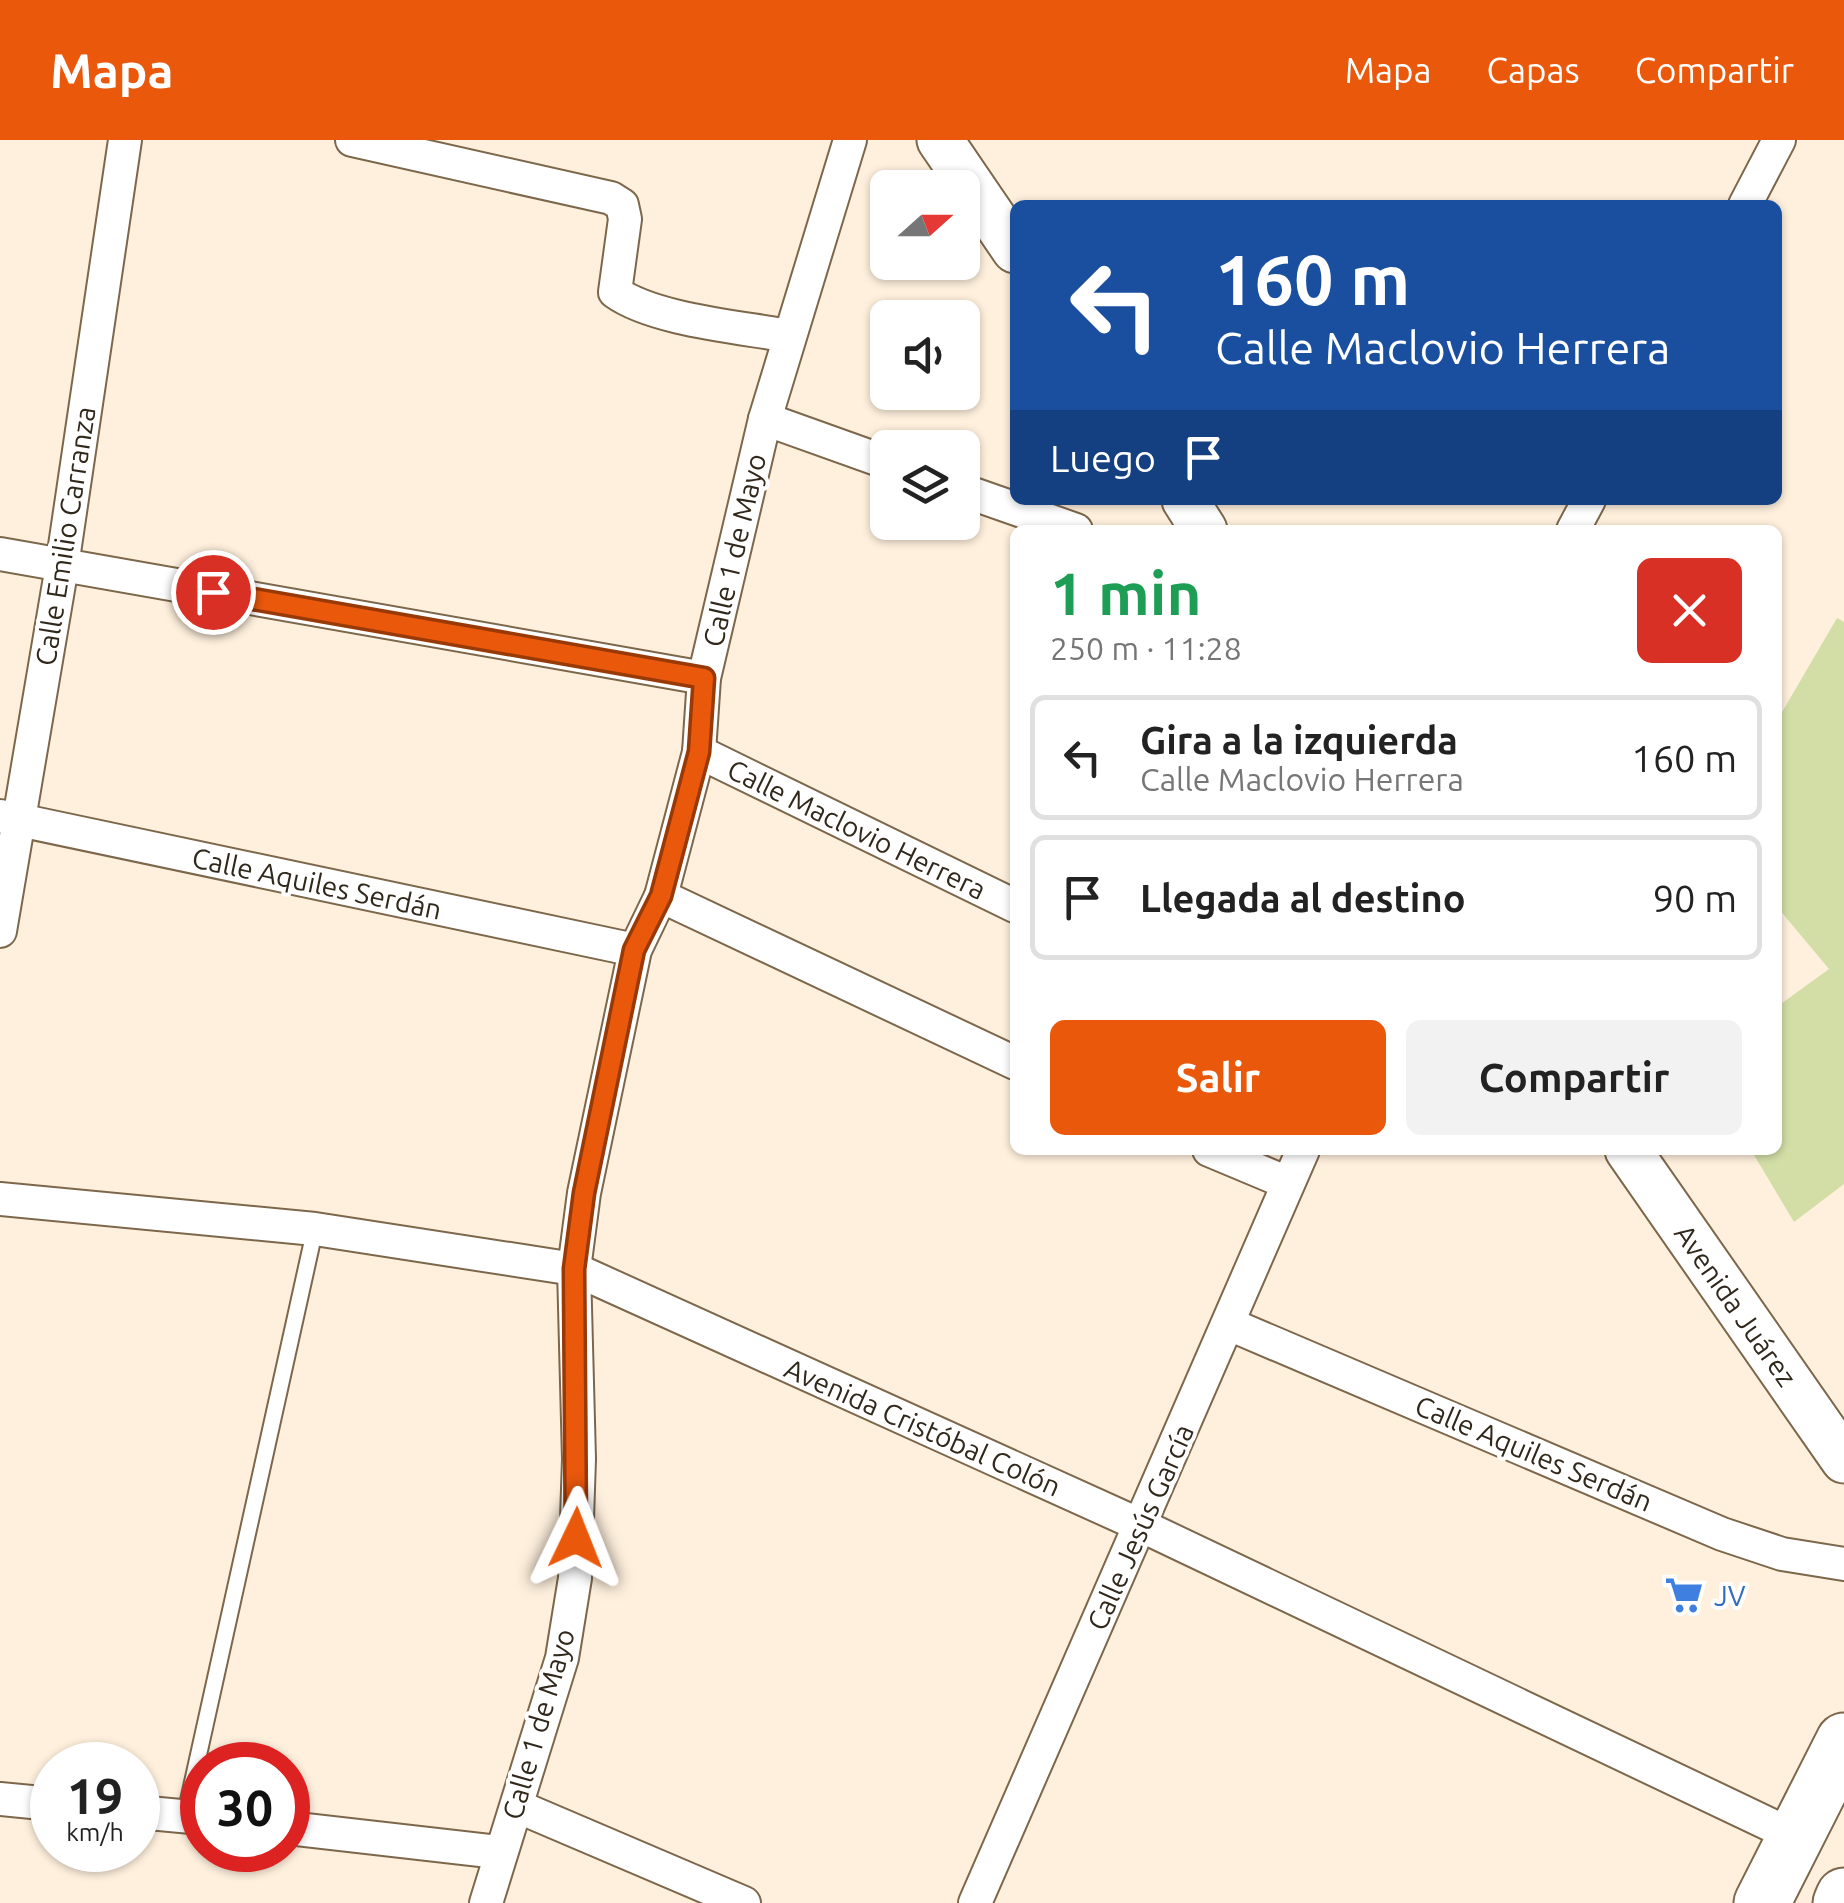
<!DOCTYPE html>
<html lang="es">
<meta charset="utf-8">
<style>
:root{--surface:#fff;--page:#f2f2f2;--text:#222;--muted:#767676;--line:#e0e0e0;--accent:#ea580c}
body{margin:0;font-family:Ubuntu,sans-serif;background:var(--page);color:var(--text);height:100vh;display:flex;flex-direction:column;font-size:38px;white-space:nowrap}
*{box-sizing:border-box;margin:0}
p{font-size:32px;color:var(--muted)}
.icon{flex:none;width:55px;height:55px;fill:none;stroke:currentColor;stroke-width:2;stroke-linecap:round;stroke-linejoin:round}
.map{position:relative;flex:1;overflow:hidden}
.side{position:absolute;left:1010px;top:385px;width:772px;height:630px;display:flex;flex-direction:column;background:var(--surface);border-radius:15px;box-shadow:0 2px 8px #0004}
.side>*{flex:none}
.banner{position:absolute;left:1010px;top:60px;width:772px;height:305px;border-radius:15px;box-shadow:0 2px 8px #0004;background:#1a4fa0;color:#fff;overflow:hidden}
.needle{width:65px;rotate:69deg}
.controls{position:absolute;left:870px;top:30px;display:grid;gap:20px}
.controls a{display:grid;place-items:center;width:110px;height:110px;border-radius:15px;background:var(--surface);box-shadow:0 2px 8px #0004;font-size:50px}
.speed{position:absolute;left:30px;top:1602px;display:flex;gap:20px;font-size:50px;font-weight:700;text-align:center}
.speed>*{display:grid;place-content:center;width:130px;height:130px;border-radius:50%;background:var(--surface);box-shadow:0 2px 8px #0004;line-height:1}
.speed small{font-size:25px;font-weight:400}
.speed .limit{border:15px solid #d22;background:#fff;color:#111}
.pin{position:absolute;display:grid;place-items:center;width:85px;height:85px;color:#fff;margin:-42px;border:5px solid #fff;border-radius:50%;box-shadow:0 2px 10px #0007}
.me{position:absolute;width:110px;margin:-55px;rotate:2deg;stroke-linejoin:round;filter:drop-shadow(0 0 8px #0008)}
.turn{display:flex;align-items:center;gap:35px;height:210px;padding:0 40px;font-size:45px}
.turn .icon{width:130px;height:130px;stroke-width:2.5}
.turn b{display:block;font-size:70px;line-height:85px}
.then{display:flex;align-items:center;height:95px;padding:0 40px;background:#0003;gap:20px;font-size:38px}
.round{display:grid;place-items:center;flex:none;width:105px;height:105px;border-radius:15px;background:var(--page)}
.summary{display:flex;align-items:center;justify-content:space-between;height:170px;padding:0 40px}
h1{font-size:60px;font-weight:600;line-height:75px;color:#1e9e55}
.button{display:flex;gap:20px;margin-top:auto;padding:20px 40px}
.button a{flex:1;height:115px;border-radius:15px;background:var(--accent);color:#fff;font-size:40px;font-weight:600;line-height:115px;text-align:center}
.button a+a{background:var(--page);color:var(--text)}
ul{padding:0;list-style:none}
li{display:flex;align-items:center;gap:30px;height:125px;margin:0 20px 15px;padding:0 20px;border:5px solid var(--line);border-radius:15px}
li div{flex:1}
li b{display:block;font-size:38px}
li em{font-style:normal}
header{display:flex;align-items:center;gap:60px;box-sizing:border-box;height:140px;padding:0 50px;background:var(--accent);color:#fff}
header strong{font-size:48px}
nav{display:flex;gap:55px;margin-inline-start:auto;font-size:35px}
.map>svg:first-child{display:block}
.green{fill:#d2dea6}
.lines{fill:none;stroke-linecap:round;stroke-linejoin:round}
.lane-casing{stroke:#7d674b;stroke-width:19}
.street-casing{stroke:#7d674b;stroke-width:36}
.secondary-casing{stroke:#7d674b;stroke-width:49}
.highway-casing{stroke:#7d674b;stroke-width:59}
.lane{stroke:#fff;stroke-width:15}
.street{stroke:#fff;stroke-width:32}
.secondary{stroke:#fff;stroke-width:45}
.highway{stroke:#fff;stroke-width:55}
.route-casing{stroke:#983908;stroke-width:25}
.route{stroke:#ea580c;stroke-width:18}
.labels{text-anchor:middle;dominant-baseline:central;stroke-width:8;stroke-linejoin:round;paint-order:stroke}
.street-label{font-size:28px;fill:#31281c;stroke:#fff}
.shop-label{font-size:28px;fill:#366cbe;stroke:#fff;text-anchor:start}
</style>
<header>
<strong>Mapa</strong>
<nav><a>Mapa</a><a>Capas</a><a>Compartir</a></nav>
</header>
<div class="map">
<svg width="1844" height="1763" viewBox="0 0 1844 1763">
<rect width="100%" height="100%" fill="#fff0dd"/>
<!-- green -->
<polygon class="green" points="1837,478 1844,482 1844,1044 1794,1082 1751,1010 1778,1010 1778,866 1829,829 1778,768 1778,579"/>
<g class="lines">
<!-- lane casing -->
<g class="lane-casing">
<polyline id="lane" points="185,1676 315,1089"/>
</g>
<!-- street casing -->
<g class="street-casing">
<g id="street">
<path d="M 352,0 L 611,58 L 622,65 L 625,79 L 615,152 C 654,180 740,187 789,196"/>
<polyline points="1745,65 1779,0"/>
<polyline points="765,279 888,323"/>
<polyline points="962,350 1076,390"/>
<polyline points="1573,390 1589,360"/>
<polyline points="0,414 704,538"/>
<polyline points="699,612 1015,766"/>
<polyline points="0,676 635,810"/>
<polyline points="661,756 1015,923"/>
<polyline points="0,791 62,426 125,0"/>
<polyline points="1209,1010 1288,1043"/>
<polyline points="0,1059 315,1089 574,1129 1140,1385 1794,1696"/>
<polyline points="1229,1184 1722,1394 1782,1414 1844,1424"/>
<polyline points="0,1659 52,1664"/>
<polyline points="519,1667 744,1763"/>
<polyline points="138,1672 202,1678"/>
<polyline points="288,1688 498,1712"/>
<polyline points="486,1763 562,1518 575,1438 579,1319 574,1129 584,1053 635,810 661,756 699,612 704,538 765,279 850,0"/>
<polyline points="975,1763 1303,1010"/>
</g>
</g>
<!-- secondary casing -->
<g class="secondary-casing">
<g id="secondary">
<polyline points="940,0 1015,110"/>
<polyline points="1185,360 1204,390"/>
<polyline points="1628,1010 1844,1320"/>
</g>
</g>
<!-- highway casing -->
<g class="highway-casing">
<g id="highway">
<polyline points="1762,1763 1844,1601"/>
<polyline points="1841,1763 1844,1756"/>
</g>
</g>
<!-- lane -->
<use href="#lane" class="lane"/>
<!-- street -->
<use href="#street" class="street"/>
<!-- secondary -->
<use href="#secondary" class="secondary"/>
<!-- highway -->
<use href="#highway" class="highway"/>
</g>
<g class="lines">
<!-- route casing -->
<g class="route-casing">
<polyline id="route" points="213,452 704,538 699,612 661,756 634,810 584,1053 574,1129 576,1398"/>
</g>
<!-- route -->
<use href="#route" class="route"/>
</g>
<!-- icons -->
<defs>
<g id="supermarket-bare" transform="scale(3)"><path d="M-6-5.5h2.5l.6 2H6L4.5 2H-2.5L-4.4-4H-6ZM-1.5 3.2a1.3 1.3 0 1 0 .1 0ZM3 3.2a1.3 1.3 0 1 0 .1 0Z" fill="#3f7fe0" stroke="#fff" stroke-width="2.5" paint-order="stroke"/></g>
</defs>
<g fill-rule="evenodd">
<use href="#supermarket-bare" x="1684" y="1455"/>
</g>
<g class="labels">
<!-- street labels -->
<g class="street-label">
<text transform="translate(65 396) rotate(-81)">Calle Emilio Carranza</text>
<text transform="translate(734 410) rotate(-77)">Calle 1 de Mayo</text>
<text transform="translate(857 689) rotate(26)">Calle Maclovio Herrera</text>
<text transform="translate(317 743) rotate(12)">Calle Aquiles Serdán</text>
<text transform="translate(1736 1165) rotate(55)">Avenida Juárez</text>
<text transform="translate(923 1287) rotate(24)">Avenida Cristóbal Colón</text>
<text transform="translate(1534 1313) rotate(23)">Calle Aquiles Serdán</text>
<text transform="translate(1140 1387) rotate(-66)">Calle Jesús García</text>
<text transform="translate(538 1584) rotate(-74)">Calle 1 de Mayo</text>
</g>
<!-- shop labels -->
<g class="shop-label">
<text x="1714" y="1455">JV</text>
</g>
</g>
</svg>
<div class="controls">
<a><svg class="needle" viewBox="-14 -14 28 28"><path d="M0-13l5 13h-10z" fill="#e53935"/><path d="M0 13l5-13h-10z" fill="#767676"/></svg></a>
<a><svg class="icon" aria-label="sound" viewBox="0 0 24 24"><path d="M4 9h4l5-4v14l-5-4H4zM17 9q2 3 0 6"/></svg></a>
<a><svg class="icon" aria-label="layers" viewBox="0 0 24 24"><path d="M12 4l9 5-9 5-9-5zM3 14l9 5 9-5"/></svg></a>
</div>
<div class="speed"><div>19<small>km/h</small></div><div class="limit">30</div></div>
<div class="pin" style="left:213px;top:452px;background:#d93025"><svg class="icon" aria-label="arrive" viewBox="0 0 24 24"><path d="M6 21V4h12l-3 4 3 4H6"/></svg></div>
<svg class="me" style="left:576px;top:1398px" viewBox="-20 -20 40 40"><path d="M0-17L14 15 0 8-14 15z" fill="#ea580c" stroke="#fff" stroke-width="4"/></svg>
<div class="banner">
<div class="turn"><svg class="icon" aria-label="left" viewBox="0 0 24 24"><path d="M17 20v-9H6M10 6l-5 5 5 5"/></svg><div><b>160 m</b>Calle Maclovio Herrera</div></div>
<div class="then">Luego<svg class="icon" aria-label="arrive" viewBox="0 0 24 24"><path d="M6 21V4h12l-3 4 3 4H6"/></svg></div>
</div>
<section class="side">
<div class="summary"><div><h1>1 min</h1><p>250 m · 11:28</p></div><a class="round" style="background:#d93025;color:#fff"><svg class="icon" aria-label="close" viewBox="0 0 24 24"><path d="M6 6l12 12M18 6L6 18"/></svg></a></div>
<ul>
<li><svg class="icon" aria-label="left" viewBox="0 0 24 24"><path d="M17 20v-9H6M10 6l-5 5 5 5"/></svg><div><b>Gira a la izquierda</b><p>Calle Maclovio Herrera</p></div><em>160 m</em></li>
<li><svg class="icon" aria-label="arrive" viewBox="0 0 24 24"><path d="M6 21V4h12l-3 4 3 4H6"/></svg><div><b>Llegada al destino</b></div><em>90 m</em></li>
</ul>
<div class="button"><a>Salir</a><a>Compartir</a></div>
</section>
</div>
